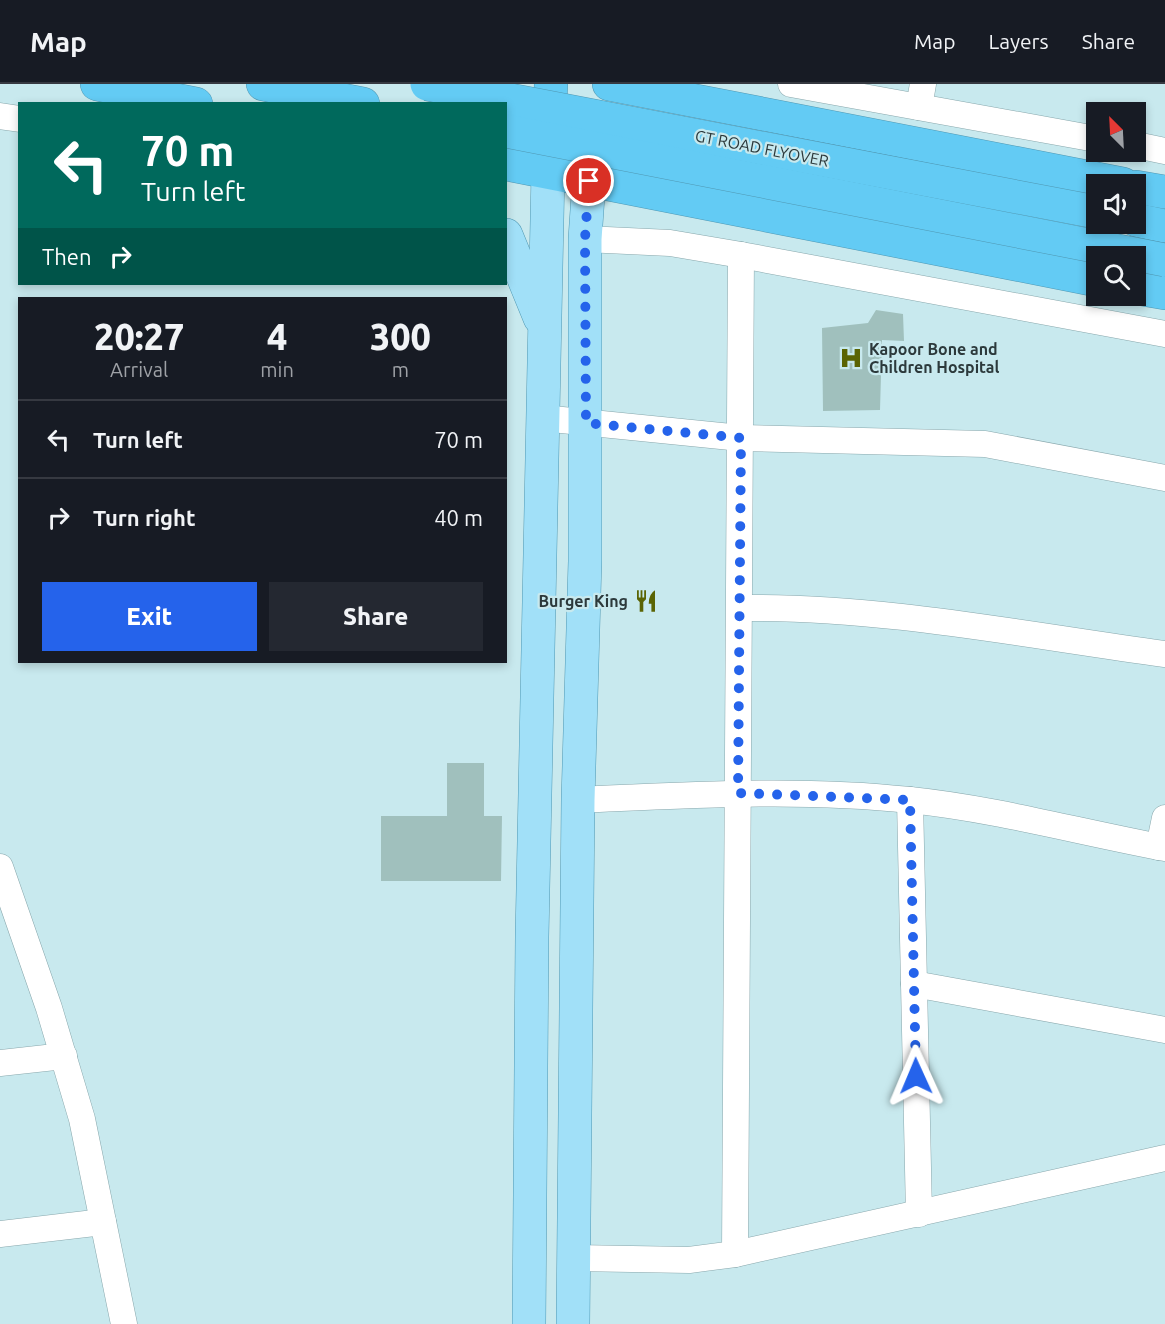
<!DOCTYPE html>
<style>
:root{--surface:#171b24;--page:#242831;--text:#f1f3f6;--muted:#9ea1a6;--line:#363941;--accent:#2563eb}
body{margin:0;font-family:Ubuntu,sans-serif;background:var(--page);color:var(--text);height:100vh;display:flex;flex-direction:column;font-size:22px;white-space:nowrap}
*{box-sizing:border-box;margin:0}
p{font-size:20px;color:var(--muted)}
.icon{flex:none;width:33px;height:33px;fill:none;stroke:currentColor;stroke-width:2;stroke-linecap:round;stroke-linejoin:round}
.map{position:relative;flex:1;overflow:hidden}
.sheet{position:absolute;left:18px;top:213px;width:489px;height:366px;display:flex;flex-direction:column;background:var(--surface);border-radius:0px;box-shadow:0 3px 9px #0003}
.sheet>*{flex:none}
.hud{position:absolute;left:18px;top:18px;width:489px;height:183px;border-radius:0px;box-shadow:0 3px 9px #0003;background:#00695c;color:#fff;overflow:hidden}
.needle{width:39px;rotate:336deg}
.controls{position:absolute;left:1086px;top:18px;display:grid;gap:12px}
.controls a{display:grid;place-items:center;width:60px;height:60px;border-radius:0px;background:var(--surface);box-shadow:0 3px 9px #0003;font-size:30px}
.pin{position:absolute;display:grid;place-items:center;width:51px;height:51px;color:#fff;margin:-26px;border:3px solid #fff;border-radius:50%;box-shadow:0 2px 6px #0007}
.me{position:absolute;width:66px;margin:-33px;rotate:359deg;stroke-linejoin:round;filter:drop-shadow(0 0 4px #0008)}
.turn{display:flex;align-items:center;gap:21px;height:126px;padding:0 24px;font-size:27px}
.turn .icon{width:78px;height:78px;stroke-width:2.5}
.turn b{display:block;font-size:42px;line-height:51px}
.then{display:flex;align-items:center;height:57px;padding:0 24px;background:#0003;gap:12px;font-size:22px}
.eta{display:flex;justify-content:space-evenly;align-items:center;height:102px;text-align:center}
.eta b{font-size:36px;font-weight:800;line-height:42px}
.button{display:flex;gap:12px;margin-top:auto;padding:12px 24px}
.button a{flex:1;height:69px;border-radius:0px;background:var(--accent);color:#fff;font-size:24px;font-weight:800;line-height:69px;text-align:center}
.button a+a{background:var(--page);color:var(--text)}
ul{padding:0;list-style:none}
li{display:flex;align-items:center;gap:18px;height:78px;padding:0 24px;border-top:2px solid var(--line)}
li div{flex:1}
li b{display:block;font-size:22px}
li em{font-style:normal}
header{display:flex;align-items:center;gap:36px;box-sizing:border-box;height:84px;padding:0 30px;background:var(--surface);border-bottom:2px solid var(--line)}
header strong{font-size:28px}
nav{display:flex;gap:33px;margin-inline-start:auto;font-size:21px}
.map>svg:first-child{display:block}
.building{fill:#a0c0bd}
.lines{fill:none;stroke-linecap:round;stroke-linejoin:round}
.minor-casing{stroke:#88a7ac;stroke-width:27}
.major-casing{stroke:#5098b3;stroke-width:34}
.highway-casing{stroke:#5098b3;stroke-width:34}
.minor{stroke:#fff;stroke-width:26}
.major{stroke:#a1e0f8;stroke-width:33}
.highway{stroke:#63cbf4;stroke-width:33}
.highway-bridge-casing{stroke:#5098b3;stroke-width:34;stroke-linecap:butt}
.highway-bridge{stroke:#63cbf4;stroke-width:33}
.route{stroke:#2563eb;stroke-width:10;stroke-dasharray:0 18}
.labels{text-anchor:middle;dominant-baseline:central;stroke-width:4.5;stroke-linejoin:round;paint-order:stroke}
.street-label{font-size:16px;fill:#2c393b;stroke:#c8e9ee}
.poi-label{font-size:16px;font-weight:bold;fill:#2c393b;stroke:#c8e9ee;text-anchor:start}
</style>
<header>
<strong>Map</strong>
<nav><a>Map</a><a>Layers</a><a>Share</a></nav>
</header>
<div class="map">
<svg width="1165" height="1240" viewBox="0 0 1165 1240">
<rect width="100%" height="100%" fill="#c8e9ee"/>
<!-- building -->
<g class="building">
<polygon points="876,226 903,230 904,257 882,256 880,326 823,327 822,244 868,239"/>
<polygon points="447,679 484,679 484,732 502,732 501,797 381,797 381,732 447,732"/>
</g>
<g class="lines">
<!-- minor casing -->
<g class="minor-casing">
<g id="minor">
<polyline points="791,0 1096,55"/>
<polyline points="919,23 923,0"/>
<polyline points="0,32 20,35"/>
<polyline points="1136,61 1165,67"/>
<polyline points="585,155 670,159 741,171 1165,250"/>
<polyline points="542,334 741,354 985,360 1165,394"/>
<path d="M 740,524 C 882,522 1024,551 1165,570"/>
<path d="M 578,716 C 688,711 800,704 910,716 C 996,725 1080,748 1165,764"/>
<polyline points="910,716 919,1130"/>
<polyline points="1159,763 1165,734"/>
<polyline points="0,783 49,924 82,1035 124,1240"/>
<polyline points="914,900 1165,946"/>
<polyline points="0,979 64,972"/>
<polyline points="0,1150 103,1138"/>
<polyline points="735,1170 741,171"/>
<polyline points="574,1174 689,1176 735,1170 1165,1074"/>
</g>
</g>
<!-- major casing -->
<g class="major-casing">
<g id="major">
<polyline points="506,151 540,234"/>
<polyline points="529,1240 532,853 548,88"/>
<polyline points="573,1240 578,716 585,477 585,155 589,97"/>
</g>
</g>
<!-- highway casing -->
<g class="highway-casing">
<g id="highway">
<polyline points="97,0 196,20"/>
<polyline points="263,0 363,20"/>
<polyline points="609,0 1123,100"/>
<polyline points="549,51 551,0"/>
<polyline points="506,80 1096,196"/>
<polyline points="1136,103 1165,108"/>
<polyline points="1136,136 1165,142"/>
<polyline points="1136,204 1165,209"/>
</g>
</g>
<!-- minor -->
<use href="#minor" class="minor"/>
<!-- major -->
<use href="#major" class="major"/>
<!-- highway -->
<use href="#highway" class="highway"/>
<!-- highway-bridge casing -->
<g class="highway-bridge-casing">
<g id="highway-bridge">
<polyline points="427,0 1096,128"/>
<polyline points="506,47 1165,176"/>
</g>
</g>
<!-- highway-bridge -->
<use href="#highway-bridge" class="highway-bridge"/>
</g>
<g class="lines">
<!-- route -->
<polyline class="route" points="589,97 585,155 586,339 741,354 738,709 910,716 916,992"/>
</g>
<!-- icons -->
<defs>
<g id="hospital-bare" transform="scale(1.8)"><path d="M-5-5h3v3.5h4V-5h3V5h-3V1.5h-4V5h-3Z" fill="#5a6404" stroke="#c8e9ee" stroke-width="2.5" paint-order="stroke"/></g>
<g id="restaurant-bare" transform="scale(1.8)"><path d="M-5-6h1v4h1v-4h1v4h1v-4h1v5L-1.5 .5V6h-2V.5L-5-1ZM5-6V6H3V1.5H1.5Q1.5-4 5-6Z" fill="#5a6404" stroke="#c8e9ee" stroke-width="2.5" paint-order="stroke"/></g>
</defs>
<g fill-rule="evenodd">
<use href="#hospital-bare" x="851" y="274"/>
<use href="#restaurant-bare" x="646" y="517"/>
</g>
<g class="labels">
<!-- street labels -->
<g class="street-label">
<text transform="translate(762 64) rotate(11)">GT ROAD FLYOVER</text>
</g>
<!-- poi labels -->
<g class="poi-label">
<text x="869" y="265">Kapoor Bone and<tspan x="869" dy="18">Children Hospital</tspan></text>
<text x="628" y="517" text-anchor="end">Burger King</text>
</g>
</g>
</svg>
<div class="controls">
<a><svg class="needle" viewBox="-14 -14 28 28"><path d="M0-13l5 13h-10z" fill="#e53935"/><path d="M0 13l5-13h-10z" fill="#9ea1a6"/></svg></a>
<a><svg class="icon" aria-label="sound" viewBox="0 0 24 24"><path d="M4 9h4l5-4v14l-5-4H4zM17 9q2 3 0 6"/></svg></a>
<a><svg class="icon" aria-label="search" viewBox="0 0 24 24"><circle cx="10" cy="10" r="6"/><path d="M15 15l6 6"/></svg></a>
</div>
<div class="pin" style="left:589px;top:97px;background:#d93025"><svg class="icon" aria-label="arrive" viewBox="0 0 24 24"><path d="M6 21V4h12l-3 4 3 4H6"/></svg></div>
<svg class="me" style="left:916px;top:992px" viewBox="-20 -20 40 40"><path d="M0-17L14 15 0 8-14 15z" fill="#2563eb" stroke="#fff" stroke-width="4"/></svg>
<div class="hud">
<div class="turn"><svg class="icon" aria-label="left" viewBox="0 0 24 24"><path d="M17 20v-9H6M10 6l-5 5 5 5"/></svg><div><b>70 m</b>Turn left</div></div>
<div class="then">Then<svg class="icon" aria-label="right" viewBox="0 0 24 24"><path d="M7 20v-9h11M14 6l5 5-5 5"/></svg></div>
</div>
<section class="sheet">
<div class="eta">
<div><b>20:27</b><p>Arrival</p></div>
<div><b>4</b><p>min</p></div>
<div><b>300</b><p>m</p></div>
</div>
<ul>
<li><svg class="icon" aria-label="left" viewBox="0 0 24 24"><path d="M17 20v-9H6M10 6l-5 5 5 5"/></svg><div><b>Turn left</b></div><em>70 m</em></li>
<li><svg class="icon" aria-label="right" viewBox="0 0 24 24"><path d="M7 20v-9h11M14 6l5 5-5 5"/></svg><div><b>Turn right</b></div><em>40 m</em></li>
</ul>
<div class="button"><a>Exit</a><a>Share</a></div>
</section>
</div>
